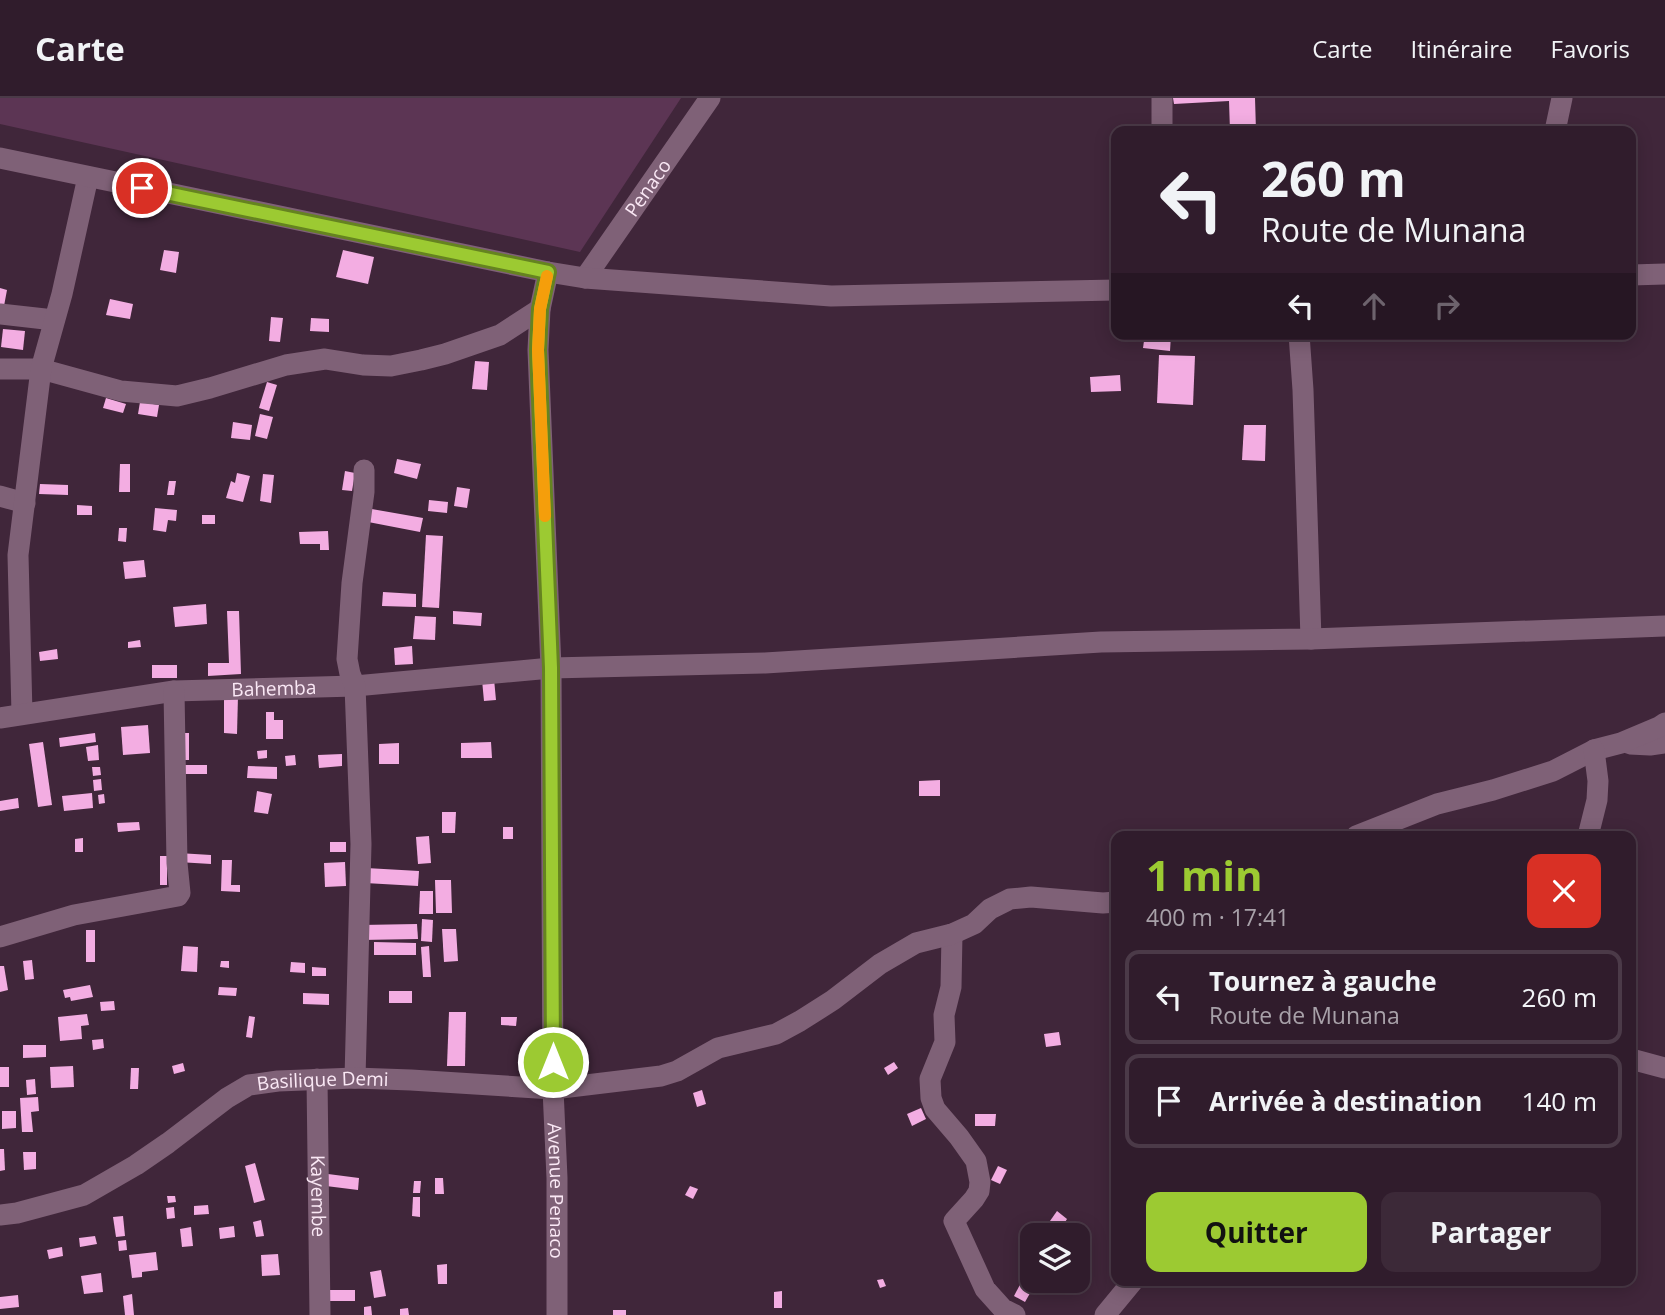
<!DOCTYPE html>
<html lang="fr">
<meta charset="utf-8">
<style>
:root{--surface:#301c2c;--page:#3c2938;--text:#f1f3f6;--muted:#a8a1a9;--line:#4b3a48;--accent:#9cca32}
body{margin:0;font-family:"Open Sans",sans-serif;background:var(--page);color:var(--text);height:100vh;display:flex;flex-direction:column;font-size:26px;white-space:nowrap}
*{box-sizing:border-box;margin:0}
p{font-size:23px;color:var(--muted)}
.icon{flex:none;width:38px;height:38px;fill:none;stroke:currentColor;stroke-width:2;stroke-linecap:round;stroke-linejoin:round}
.map{position:relative;flex:1;overflow:hidden}
.sheet{position:absolute;left:1111px;top:733px;width:525px;height:455px;display:flex;flex-direction:column;background:var(--surface);border-radius:14px;box-shadow:0 4px 18px #0003,0 0 0 2px var(--line)}
.sheet>*{flex:none}
.hud{position:absolute;left:1111px;top:28px;width:525px;height:214px;border-radius:14px;box-shadow:0 4px 18px #0003,0 0 0 2px var(--line);background:#301c2c;color:var(--text);overflow:hidden}
.buttons{position:absolute;left:1020px;top:1125px;display:grid;gap:14px}
.buttons a{display:grid;place-items:center;width:70px;height:70px;border-radius:14px;background:var(--surface);box-shadow:0 4px 18px #0003,0 0 0 2px var(--line);font-size:35px}
.pin{position:absolute;display:grid;place-items:center;width:60px;height:60px;color:#fff;margin:-30px;border:4px solid #fff;border-radius:50%;box-shadow:0 2px 7px #0007}
.me{position:absolute;width:77px;margin:-38px;rotate:0deg;stroke-linejoin:round;filter:drop-shadow(0 0 5px #0008)}
.turn{display:flex;align-items:center;gap:24px;height:147px;padding:0 35px;font-size:32px}
.turn .icon{width:91px;height:91px;stroke-width:2.5}
.turn b{display:block;font-size:49px;line-height:60px}
.lanes{display:flex;align-items:center;height:66px;padding:0 35px;background:#0003;justify-content:center;gap:35px;direction:ltr}
.lanes .off{opacity:.35}
.round{display:grid;place-items:center;flex:none;width:74px;height:74px;border-radius:14px;background:var(--page)}
.summary{display:flex;align-items:center;justify-content:space-between;height:119px;padding:0 35px}
h1{font-size:42px;font-weight:700;line-height:52px;color:var(--accent)}
.primary-button{display:flex;gap:14px;margin-top:auto;padding:14px 35px}
.primary-button a{flex:1;height:80px;border-radius:14px;background:var(--accent);color:#111;font-size:28px;font-weight:700;line-height:80px;text-align:center}
.primary-button a+a{background:var(--page);color:var(--text)}
ul{padding:0;list-style:none}
li{display:flex;align-items:center;gap:21px;height:94px;margin:0 14px 10px;padding:0 21px;border:4px solid var(--line);border-radius:14px}
li div{flex:1}
li b{display:block;font-size:26px}
li em{font-style:normal}
header{display:flex;align-items:center;gap:42px;box-sizing:border-box;height:98px;padding:0 35px;background:var(--surface);border-bottom:2px solid var(--line)}
header strong{font-size:33px}
nav{display:flex;gap:38px;margin-inline-start:auto;font-size:24px}
.map>svg:first-child{display:block}
.green{fill:#5c3554}
.building{fill:#f3ade2}
.lines{fill:none;stroke-linecap:round;stroke-linejoin:round}
.street{stroke:#7f6177;stroke-width:21}
.secondary{stroke:#7f6177;stroke-width:21}
.route-casing{stroke:#658320;stroke-width:18}
.route{stroke:#9cca32;stroke-width:12}
.slow{stroke:#f59e0b;stroke-width:12}
.labels{text-anchor:middle;dominant-baseline:central;stroke-width:7;stroke-linejoin:round;paint-order:stroke}
.street-label{font-size:19px;fill:#fae8f5;stroke:#20141d}
</style>
<header>
<strong>Carte</strong>
<nav><a>Carte</a><a>Itinéraire</a><a>Favoris</a></nav>
</header>
<div class="map">
<svg width="1665" height="1217" viewBox="0 0 1665 1217">
<rect width="100%" height="100%" fill="#40263a"/>
<!-- green -->
<polygon class="green" points="0,0 681,0 580,154 0,26"/>
<!-- building -->
<g class="building">
<polygon points="1173,0 1255,0 1256,33 1230,33 1229,3 1174,6"/>
<polygon points="164,152 179,154 176,175 160,172"/>
<polygon points="343,152 374,159 368,186 336,179"/>
<polygon points="0,190 7,192 4,208 0,208"/>
<polygon points="110,201 133,206 130,221 106,217"/>
<polygon points="271,219 283,220 280,244 269,243"/>
<polygon points="311,220 329,221 329,234 310,233"/>
<polygon points="3,231 25,233 23,252 1,249"/>
<polygon points="1145,236 1171,236 1170,253 1143,250"/>
<polygon points="1159,257 1195,258 1193,307 1157,305"/>
<polygon points="475,263 489,264 487,292 472,291"/>
<polygon points="1120,277 1121,293 1091,294 1090,279"/>
<polygon points="267,284 277,287 269,313 259,310"/>
<polygon points="106,300 126,306 123,315 103,310"/>
<polygon points="140,304 159,307 157,319 138,316"/>
<polygon points="260,316 273,319 267,341 255,338"/>
<polygon points="233,324 252,327 250,342 231,340"/>
<polygon points="1244,327 1266,327 1265,363 1242,362"/>
<polygon points="397,361 421,366 417,381 394,375"/>
<polygon points="120,366 130,366 130,394 119,394"/>
<polygon points="345,373 355,375 352,393 342,392"/>
<polygon points="237,375 250,378 243,404 226,400 231,383 235,385"/>
<polygon points="263,376 274,377 271,405 260,403"/>
<polygon points="169,383 176,383 174,397 167,397"/>
<polygon points="40,386 68,387 68,397 39,396"/>
<polygon points="457,389 470,391 467,410 454,408"/>
<polygon points="429,402 448,404 447,415 428,413"/>
<polygon points="77,407 92,408 92,417 77,417"/>
<polygon points="155,410 177,412 176,423 168,422 166,434 153,432"/>
<polygon points="366,410 423,420 420,434 363,423"/>
<rect x="202" y="417" width="13" height="9"/>
<polygon points="119,430 127,430 126,444 118,443"/>
<polygon points="328,433 329,452 320,452 320,446 300,446 299,434"/>
<polygon points="426,437 443,438 439,510 422,509"/>
<polygon points="144,462 146,479 125,481 123,464"/>
<polygon points="383,494 416,496 416,509 382,508"/>
<polygon points="206,506 207,526 175,529 173,509"/>
<polygon points="227,513 239,513 241,576 208,578 208,565 229,565"/>
<polygon points="453,513 482,515 481,528 453,526"/>
<polygon points="415,518 436,519 435,542 413,541"/>
<polygon points="140,542 141,549 128,550 128,544"/>
<polygon points="412,548 413,566 395,567 394,550"/>
<polygon points="57,551 58,561 40,563 39,554"/>
<rect x="152" y="567" width="25" height="13"/>
<polygon points="494,581 496,602 484,603 482,582"/>
<polygon points="224,598 238,598 237,636 224,635"/>
<polygon points="266,614 274,614 274,622 283,622 283,641 266,641"/>
<polygon points="148,627 150,655 123,657 121,629"/>
<polygon points="95,635 96,644 60,649 59,640"/>
<polygon points="175,635 189,635 189,662 176,662"/>
<polygon points="43,644 52,707 38,709 29,646"/>
<polygon points="491,644 492,660 461,660 461,645"/>
<polygon points="399,645 399,666 379,666 379,646"/>
<polygon points="98,647 99,662 88,663 86,649"/>
<polygon points="267,652 267,660 258,661 257,653"/>
<polygon points="342,656 342,668 319,670 318,657"/>
<polygon points="295,657 296,667 286,668 285,658"/>
<rect x="178" y="667" width="29" height="9"/>
<polygon points="248,668 277,669 277,681 247,680"/>
<polygon points="92,669 100,669 101,677 93,678"/>
<polygon points="101,681 102,692 94,693 93,682"/>
<polygon points="940,682 940,698 919,698 919,683"/>
<polygon points="257,693 272,696 268,716 254,714"/>
<polygon points="92,695 93,710 64,713 62,698"/>
<polygon points="104,696 105,705 99,706 98,697"/>
<polygon points="18,700 19,710 0,713 0,703"/>
<polygon points="442,714 456,714 455,735 442,735"/>
<polygon points="139,724 140,732 118,734 117,725"/>
<rect x="503" y="729" width="10" height="12"/>
<polygon points="429,738 431,765 418,766 416,739"/>
<polygon points="83,740 83,754 75,754 75,741"/>
<rect x="330" y="744" width="16" height="10"/>
<polygon points="178,755 211,757 211,766 178,764"/>
<rect x="160" y="758" width="7" height="29"/>
<polygon points="222,762 232,762 231,787 240,787 240,794 221,793"/>
<polygon points="345,764 346,788 325,789 324,765"/>
<polygon points="366,770 419,773 418,788 365,785"/>
<polygon points="435,782 451,782 452,815 436,815"/>
<polygon points="420,793 433,793 433,816 419,816"/>
<polygon points="422,821 433,822 432,844 421,843"/>
<polygon points="417,826 418,841 361,842 361,827"/>
<polygon points="442,831 456,831 458,863 444,864"/>
<rect x="86" y="832" width="9" height="32"/>
<polygon points="374,844 416,845 416,857 374,857"/>
<polygon points="183,848 198,849 197,874 181,873"/>
<polygon points="429,848 431,879 423,879 421,849"/>
<polygon points="32,862 34,881 25,882 23,863"/>
<polygon points="221,863 229,863 229,870 220,869"/>
<polygon points="291,864 305,865 305,875 290,874"/>
<polygon points="0,868 4,868 8,892 0,894"/>
<polygon points="312,869 326,870 326,878 312,878"/>
<polygon points="90,887 93,899 71,903 70,899 65,900 63,892"/>
<polygon points="219,889 237,890 236,898 218,897"/>
<rect x="389" y="893" width="23" height="12"/>
<polygon points="303,895 329,896 329,907 303,906"/>
<polygon points="114,903 115,912 101,913 100,904"/>
<polygon points="449,914 466,914 465,968 447,968"/>
<polygon points="87,916 89,927 81,928 82,941 60,943 58,919"/>
<polygon points="249,918 255,919 252,940 246,939"/>
<polygon points="501,919 517,919 516,928 501,927"/>
<polygon points="1059,934 1061,947 1046,949 1044,936"/>
<polygon points="103,941 104,950 93,952 92,942"/>
<polygon points="23,947 46,947 46,959 23,960"/>
<polygon points="894,964 898,970 888,977 884,970"/>
<polygon points="183,965 185,973 174,976 172,968"/>
<polygon points="73,968 74,989 51,990 50,969"/>
<rect x="0" y="969" width="9" height="20"/>
<polygon points="131,970 139,970 138,991 130,991"/>
<polygon points="35,981 36,996 27,997 26,982"/>
<polygon points="702,992 706,1006 697,1009 693,995"/>
<polygon points="38,999 39,1013 31,1014 33,1034 22,1034 20,1000"/>
<polygon points="921,1010 926,1021 912,1028 907,1016"/>
<polygon points="2,1013 16,1013 16,1030 2,1031"/>
<polygon points="975,1016 996,1016 995,1028 975,1028"/>
<polygon points="0,1051 4,1051 5,1072 0,1073"/>
<polygon points="23,1054 36,1054 36,1071 24,1072"/>
<polygon points="255,1065 265,1102 254,1105 245,1068"/>
<polygon points="998,1068 1007,1072 1000,1086 991,1082"/>
<polygon points="328,1076 359,1080 358,1092 326,1088"/>
<polygon points="435,1080 443,1080 444,1096 435,1096"/>
<polygon points="414,1083 421,1083 420,1095 413,1095"/>
<polygon points="690,1088 698,1091 693,1101 685,1097"/>
<polygon points="167,1098 175,1098 176,1104 168,1105"/>
<polygon points="413,1099 420,1099 420,1119 412,1118"/>
<polygon points="208,1107 209,1116 194,1117 194,1108"/>
<polygon points="174,1109 175,1120 167,1121 166,1110"/>
<polygon points="1057,1113 1067,1121 1061,1131 1050,1123"/>
<polygon points="123,1118 125,1138 116,1139 113,1119"/>
<polygon points="261,1122 264,1138 256,1139 253,1124"/>
<polygon points="234,1128 235,1139 220,1141 219,1130"/>
<polygon points="191,1129 193,1148 182,1149 180,1131"/>
<polygon points="95,1138 97,1146 80,1149 79,1140"/>
<polygon points="126,1142 127,1152 119,1153 118,1143"/>
<polygon points="62,1149 63,1158 49,1161 47,1152"/>
<polygon points="156,1154 158,1172 142,1174 142,1179 132,1180 129,1157"/>
<polygon points="278,1156 280,1177 262,1178 261,1157"/>
<polygon points="447,1166 447,1186 438,1186 437,1167"/>
<polygon points="381,1172 386,1198 374,1200 370,1174"/>
<polygon points="101,1175 103,1194 84,1196 81,1178"/>
<polygon points="1025,1177 1032,1181 1032,1183 1037,1183 1025,1204 1014,1198"/>
<polygon points="883,1181 886,1188 880,1190 877,1182"/>
<rect x="327" y="1192" width="28" height="11"/>
<polygon points="782,1193 782,1210 774,1210 774,1194"/>
<polygon points="132,1196 134,1217 125,1217 123,1198"/>
<polygon points="18,1197 19,1209 0,1211 0,1199"/>
<polygon points="371,1208 372,1217 364,1217 364,1209"/>
<polygon points="408,1210 409,1217 400,1217 400,1211"/>
<rect x="613" y="1212" width="13" height="5"/>
</g>
<g class="lines">
<!-- street -->
<g class="street">
<polyline points="1162,33 1162,0"/>
<polyline points="1555,33 1562,0"/>
<path id="s1" d="M 548,174 L 540,211 L 538,252 L 551,570 L 553,991 L 557,1080 L 557,1217"/>
<path id="s2" d="M 585,180 L 710,0"/>
<polyline points="0,216 54,222"/>
<polyline points="1299,236 1303,292 1311,541"/>
<polyline points="0,271 41,271 121,293 177,298 210,290 286,267 325,261 363,267 391,268 421,262 445,256 500,237 540,211"/>
<polyline points="0,398 25,405"/>
<polyline points="22,616 18,457 41,271 62,196 88,79"/>
<path id="s3" d="M 0,620 L 174,593 L 355,588 L 551,570 L 765,565 L 1101,544 L 1311,541 L 1665,528"/>
<polyline points="1630,646 1650,647 1665,645"/>
<polyline points="1356,738 1437,706 1493,692 1553,673 1594,652 1621,645 1659,629 1665,625"/>
<polyline points="1588,738 1597,702 1598,683 1594,652"/>
<polyline points="952,836 951,889 944,917 945,944 930,981 931,1000 935,1011 959,1039 976,1063 980,1084 979,1093 974,1101 954,1123 985,1191 1003,1211 1015,1217"/>
<polyline points="0,839 74,817 178,798 180,795 177,765 174,593"/>
<polyline points="1631,961 1665,970"/>
<polyline points="355,980 361,746 355,588 350,576 347,561 352,485 364,394 364,372"/>
<path id="s4" d="M 317,981 L 320,1217"/>
<path id="s5" d="M 0,1117 L 17,1115 L 84,1097 L 136,1067 L 168,1045 L 227,1000 L 249,987 L 278,983 L 355,980 L 411,982 L 553,991 L 661,978 L 677,973 L 718,950 L 776,936 L 800,923 L 833,902 L 880,866 L 916,845 L 952,836 L 974,826 L 990,811 L 1010,801 L 1031,799 L 1103,805 L 1116,804"/>
<polyline points="1105,1217 1133,1183"/>
</g>
<!-- secondary -->
<g class="secondary">
<polyline points="0,60 548,174 585,180 831,198 1116,192"/>
<polyline points="1631,177 1665,176"/>
</g>
</g>
<g class="lines">
<!-- route casing -->
<g class="route-casing">
<polyline id="route" points="142,90 548,174 540,211 538,252 551,570 553,964"/>
</g>
<!-- route -->
<use href="#route" class="route"/>
<!-- slow -->
<polyline class="slow" points="545,418 538,252 540,211 547,178"/>
</g>
<g class="labels">
<!-- street labels -->
<g class="street-label">
<text stroke="none"><textPath href="#s2" startOffset="110">Penaco</textPath></text>
<text stroke="none"><textPath href="#s3" startOffset="276">Bahemba</textPath></text>
<text stroke="none"><textPath href="#s5" startOffset="359">Basilique Demi</textPath></text>
<text stroke="none"><textPath href="#s1" startOffset="920">Avenue Penaco</textPath></text>
<text stroke="none"><textPath href="#s4" startOffset="117">Kayembe</textPath></text>
</g>
</g>
</svg>
<div class="buttons">
<a><svg class="icon" aria-label="layers" viewBox="0 0 24 24"><path d="M12 4l9 5-9 5-9-5zM3 14l9 5 9-5"/></svg></a>
</div>
<div class="pin" style="left:142px;top:90px;background:#d93025"><svg class="icon" aria-label="arrive" viewBox="0 0 24 24"><path d="M6 21V4h12l-3 4 3 4H6"/></svg></div>
<svg class="me" style="left:553px;top:964px" viewBox="-20 -20 40 40"><circle r="17" fill="#9cca32" stroke="#fff" stroke-width="3"/><path d="M0-11L8 9 0 5-8 9z" fill="#fff"/></svg>
<div class="hud">
<div class="turn"><svg class="icon" aria-label="left" viewBox="0 0 24 24"><path d="M17 20v-9H6M10 6l-5 5 5 5"/></svg><div><b>260 m</b>Route de Munana</div></div>
<div class="lanes"><svg class="icon" aria-label="left" viewBox="0 0 24 24"><path d="M17 20v-9H6M10 6l-5 5 5 5"/></svg><svg class="icon off" aria-label="ahead" viewBox="0 0 24 24"><path d="M12 20V5M6 11l6-6 6 6"/></svg><svg class="icon off" aria-label="right" viewBox="0 0 24 24"><path d="M7 20v-9h11M14 6l5 5-5 5"/></svg></div>
</div>
<section class="sheet">
<div class="summary"><div><h1>1 min</h1><p>400 m · 17:41</p></div><a class="round" style="background:#d93025;color:#fff"><svg class="icon" aria-label="close" viewBox="0 0 24 24"><path d="M6 6l12 12M18 6L6 18"/></svg></a></div>
<ul>
<li><svg class="icon" aria-label="left" viewBox="0 0 24 24"><path d="M17 20v-9H6M10 6l-5 5 5 5"/></svg><div><b>Tournez à gauche</b><p>Route de Munana</p></div><em>260 m</em></li>
<li><svg class="icon" aria-label="arrive" viewBox="0 0 24 24"><path d="M6 21V4h12l-3 4 3 4H6"/></svg><div><b>Arrivée à destination</b></div><em>140 m</em></li>
</ul>
<div class="primary-button"><a>Quitter</a><a>Partager</a></div>
</section>
</div>
